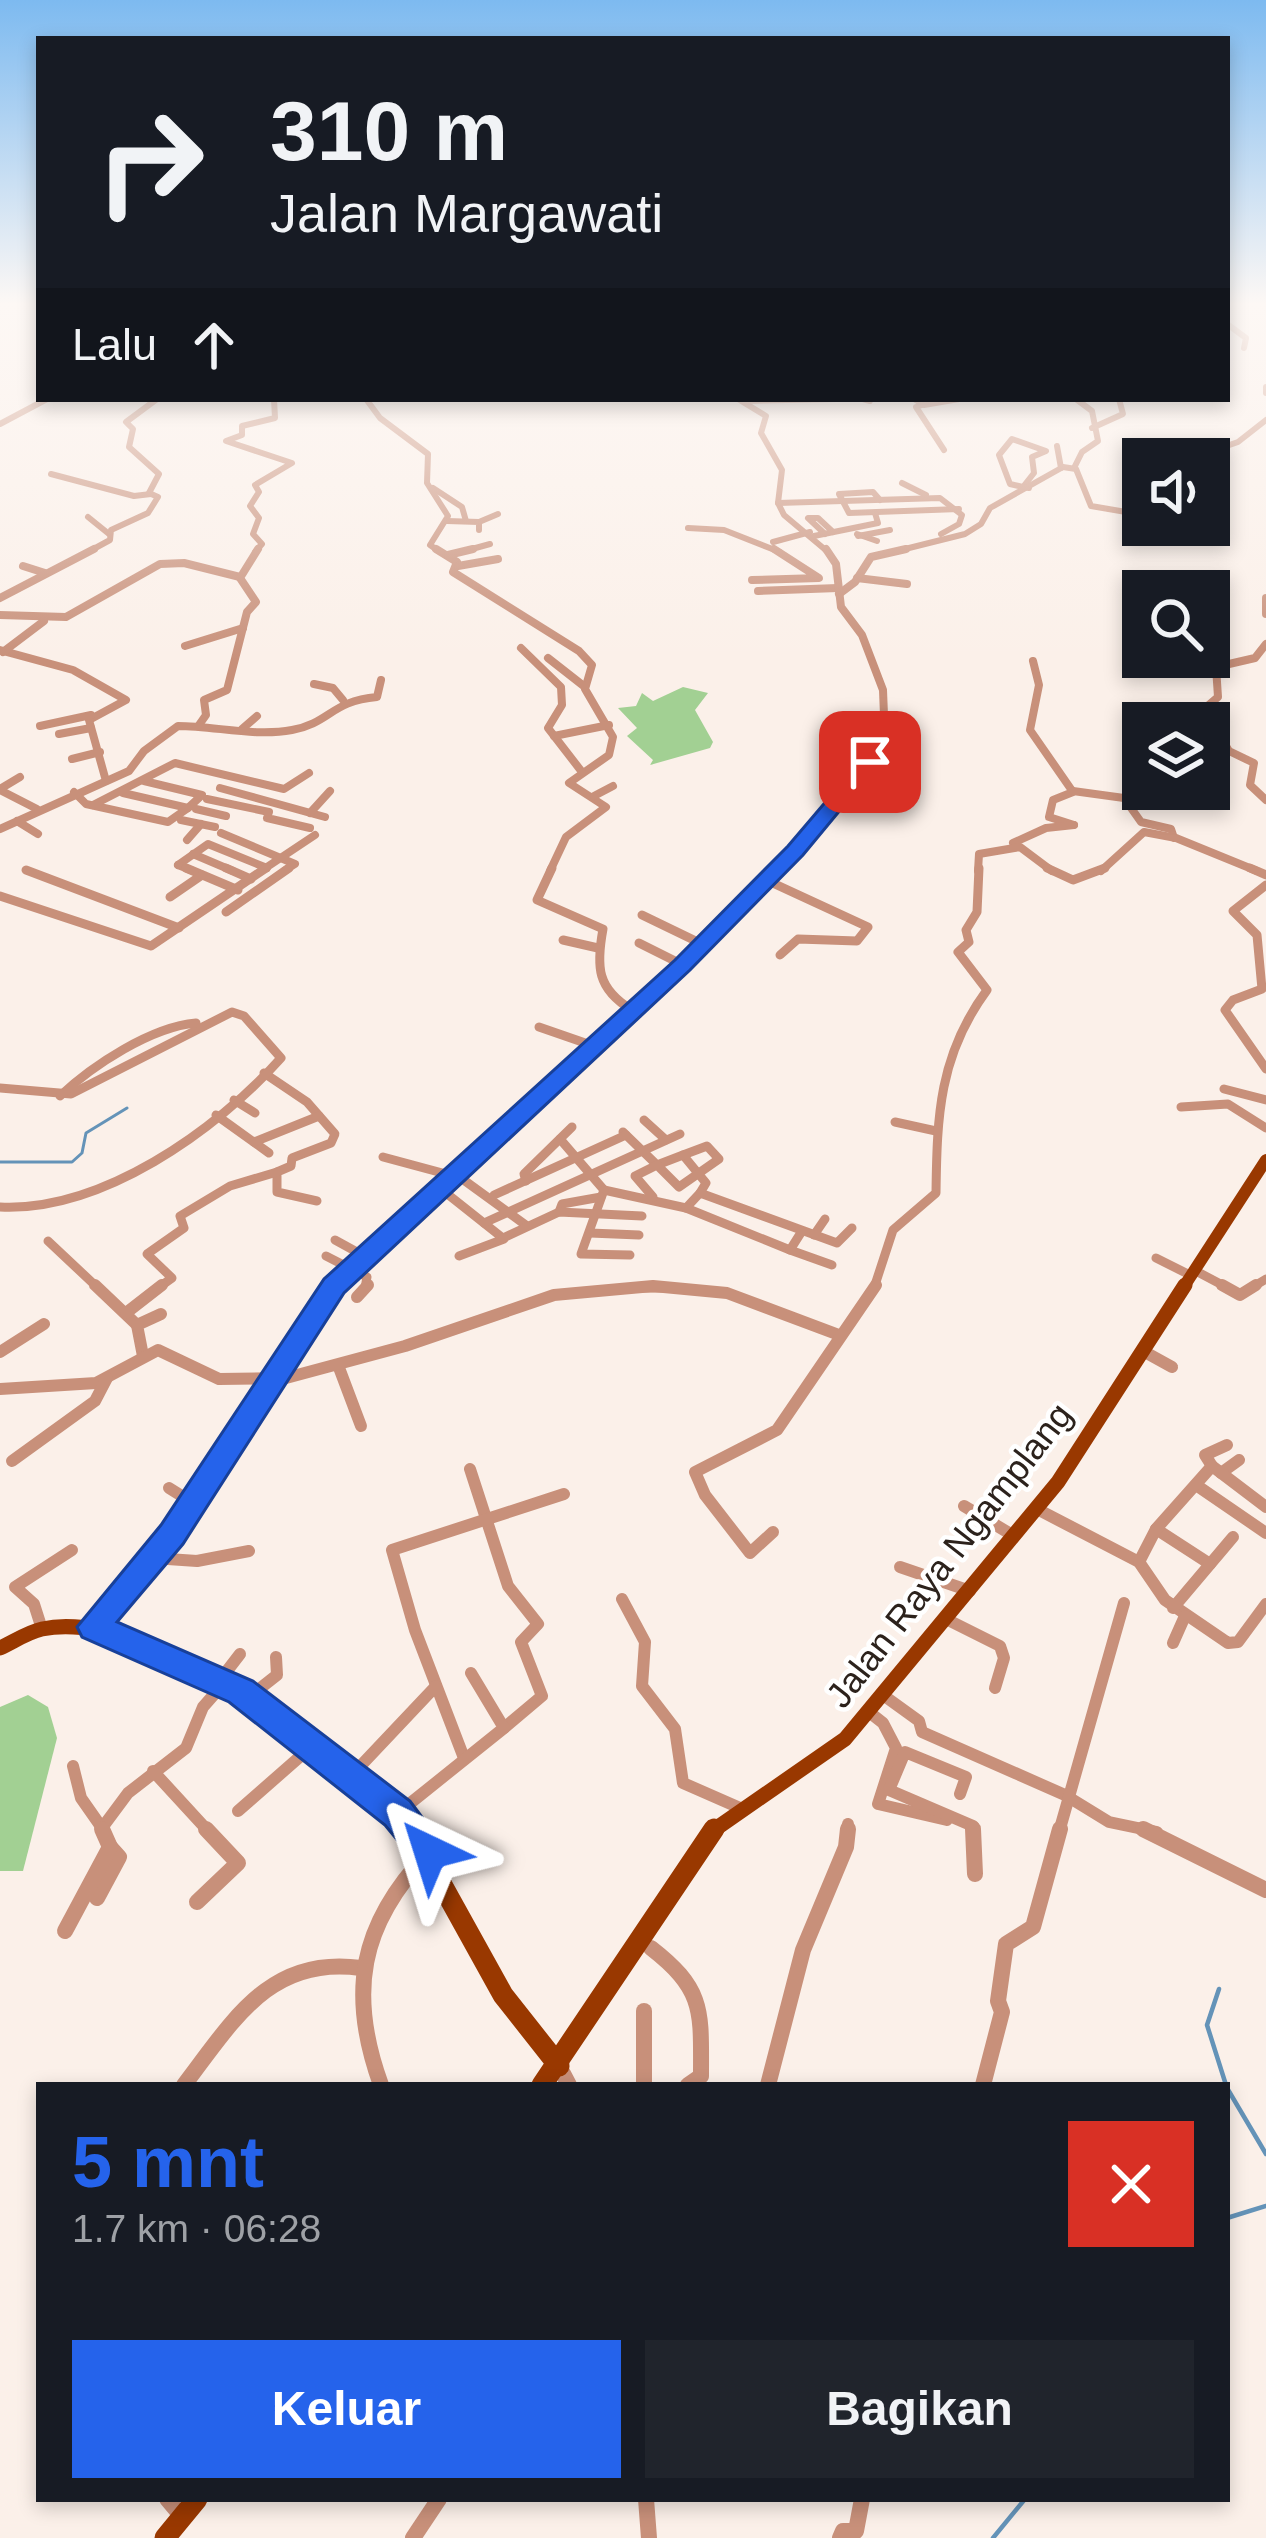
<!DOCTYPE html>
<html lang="id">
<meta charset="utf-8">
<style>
:root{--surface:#171b24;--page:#20242c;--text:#f1f3f6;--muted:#9ea1a6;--accent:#2563eb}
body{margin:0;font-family:Helvetica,sans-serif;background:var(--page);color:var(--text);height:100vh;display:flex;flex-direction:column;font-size:45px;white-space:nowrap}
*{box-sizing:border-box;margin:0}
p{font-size:39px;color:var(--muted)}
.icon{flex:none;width:66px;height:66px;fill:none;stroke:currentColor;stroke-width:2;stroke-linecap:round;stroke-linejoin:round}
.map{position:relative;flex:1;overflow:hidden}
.drawer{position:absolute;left:36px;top:2082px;width:1194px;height:420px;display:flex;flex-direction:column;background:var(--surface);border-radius:0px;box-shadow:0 6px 18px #0003}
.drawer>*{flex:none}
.guide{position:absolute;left:36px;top:36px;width:1194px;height:366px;border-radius:0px;box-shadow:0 6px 18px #0003;background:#171b24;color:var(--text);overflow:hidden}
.buttons{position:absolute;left:1122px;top:438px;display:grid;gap:24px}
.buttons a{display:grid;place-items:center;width:108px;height:108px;border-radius:0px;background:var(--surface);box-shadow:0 6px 18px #0003;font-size:60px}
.pin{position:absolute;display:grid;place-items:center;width:102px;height:102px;color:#fff;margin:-51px;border-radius:24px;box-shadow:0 6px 18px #0006}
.me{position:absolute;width:132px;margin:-66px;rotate:319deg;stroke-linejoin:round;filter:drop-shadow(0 0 9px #0008)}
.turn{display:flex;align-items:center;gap:42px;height:252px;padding:0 36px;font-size:54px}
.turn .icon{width:156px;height:156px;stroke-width:2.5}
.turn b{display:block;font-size:84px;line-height:102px}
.then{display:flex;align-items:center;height:114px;padding:0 36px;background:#0003;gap:24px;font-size:45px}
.round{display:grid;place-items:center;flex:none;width:126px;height:126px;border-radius:0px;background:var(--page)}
.summary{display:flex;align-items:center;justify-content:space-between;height:204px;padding:0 36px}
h1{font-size:72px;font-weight:600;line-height:90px;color:var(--accent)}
.button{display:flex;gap:24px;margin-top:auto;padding:24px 36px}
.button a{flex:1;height:138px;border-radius:0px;background:var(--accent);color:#fff;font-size:48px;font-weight:600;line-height:138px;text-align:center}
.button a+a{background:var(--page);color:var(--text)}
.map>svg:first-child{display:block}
.green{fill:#a2d093}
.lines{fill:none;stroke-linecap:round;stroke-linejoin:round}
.stream-far1{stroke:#6493b8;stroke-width:3}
.stream{stroke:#6493b8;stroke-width:4.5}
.minor-far4{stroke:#c8907a;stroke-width:6}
.minor-far3{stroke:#c8907a;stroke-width:8}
.minor-far2{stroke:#c8907a;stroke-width:9}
.minor-far1{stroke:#c8907a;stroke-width:12}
.minor{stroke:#c8907a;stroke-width:16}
.major-far2{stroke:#993800;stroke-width:12}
.major-far1{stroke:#993800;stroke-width:15}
.major{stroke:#993800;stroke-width:21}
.route{fill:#2563eb;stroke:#184099;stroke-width:3}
.labels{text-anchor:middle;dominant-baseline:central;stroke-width:9;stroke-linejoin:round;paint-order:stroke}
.street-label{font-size:36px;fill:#2c221c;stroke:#fff}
</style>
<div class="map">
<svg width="1266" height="2538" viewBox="0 0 1266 2538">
<rect width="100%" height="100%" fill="#fbf0e9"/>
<!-- green -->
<g class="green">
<polygon points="683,687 708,693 695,710 713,742 710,748 650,765 653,760 627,736 637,728 618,708 636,706 642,693 653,701"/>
<polygon points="28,1695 48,1707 57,1738 23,1871 0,1871 0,1707"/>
</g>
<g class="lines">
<!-- stream-far1 -->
<polyline class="stream-far1" points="0,1162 72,1162 82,1153 86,1133 127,1108"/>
<!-- stream -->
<g class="stream">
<polyline points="1219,1989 1207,2025 1226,2085"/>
<polyline points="1227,2088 1266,2154"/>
<polyline points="1227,2218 1266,2206"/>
<polyline points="993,2538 1025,2499"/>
</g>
<!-- minor-far4 -->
<g class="minor-far4">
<polyline points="1227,324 1246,338 1244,348"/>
<polyline points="1266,387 1266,393"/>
<polyline points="366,399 380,418 428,454 427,483 448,516 430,545 440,552"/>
<polyline points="738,399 766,416 761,433 782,470 778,503 784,515 828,552"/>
<polyline points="863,399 870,401"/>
<polyline points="914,399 924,405 959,399"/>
<polyline points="744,401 836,399"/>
<polyline points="922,405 916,407 944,450"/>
<polyline points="0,424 47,399"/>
<polyline points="1092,428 1123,414 1119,399"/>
<polygon points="1012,439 1046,451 1032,457 1034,473 1023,487 1010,484 999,455"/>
<polyline points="1057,446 1061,468"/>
<polyline points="1189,459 1238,442 1266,420"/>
<polyline points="1074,468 1082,452 1098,441 1092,411 1076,399"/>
<polyline points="51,474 134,496 151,494"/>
<polyline points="902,483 926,495"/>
<polyline points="1023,487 1029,488"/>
<polyline points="433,488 462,507 466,521"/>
<polyline points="880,500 873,492 839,494 849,513 959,509"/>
<polyline points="778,503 940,498 962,515 959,524 941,534"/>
<polyline points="88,517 109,534"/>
<polyline points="447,521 479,522 479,530"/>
<polyline points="479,522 498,514"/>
<polyline points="688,528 724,530 780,552"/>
<polyline points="825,534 808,518 818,518 833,532"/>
<polyline points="857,534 877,541"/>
<polyline points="814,536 878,523 875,513"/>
<polyline points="858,536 890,530"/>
<polyline points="773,542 810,532"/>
<polyline points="88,552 110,540 111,530 148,513 158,497 149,493 159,474 129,447 133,429 126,422 157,399"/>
<polyline points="255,552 262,544 253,534 259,518 250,506 259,492 255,485 292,463 226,441 242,435 242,426 275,418 274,399"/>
<polyline points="461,552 490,544"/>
<polyline points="893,552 965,534 981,524 990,508 1063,467 1076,469 1091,506 1126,512 1143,508"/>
</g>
<!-- minor-far3 -->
<g class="minor-far3">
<polyline points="436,549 457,562 453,572 579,651 592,665 585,689 613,737 609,755 569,783 606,807 566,837 550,871"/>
<polyline points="448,555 473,549"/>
<polyline points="23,566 45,573"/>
<polyline points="458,566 498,559"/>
<polyline points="857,578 907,584"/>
<polyline points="752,580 819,578 774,549"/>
<polyline points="758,591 838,588"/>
<polyline points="839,594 855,582 871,557 906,549"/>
<polyline points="0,598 94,549"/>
<polyline points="1266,598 1266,614"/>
<polyline points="0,615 66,617 160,564 184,563 240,577"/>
<polyline points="1266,644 1255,658 1216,667 1218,697 1204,709 1229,751 1254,763 1250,785 1266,800"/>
<polyline points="185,646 243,628"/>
<polyline points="521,648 561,687 562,705 548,728 582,772"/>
<polyline points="0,650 73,670 126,700 89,720 106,781"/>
<polyline points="3,652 44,621"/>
<polyline points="548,658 585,687"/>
<polyline points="1033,661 1039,685 1030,730 1073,792 1053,800 1049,817 1074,825"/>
<polyline points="314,684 333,688 343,700"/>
<polyline points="199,725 206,715 204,700 227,690 247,612 256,602 240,578 258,549"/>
<polyline points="40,726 91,715"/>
<polyline points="242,729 257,716"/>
<polyline points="59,734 91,728"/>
<polyline points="554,736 609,725"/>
<polyline points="72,759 100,752"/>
<polyline points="144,781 202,795 188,808"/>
<polyline points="220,788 325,817"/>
<polyline points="0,789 20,777"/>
<polyline points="0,790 37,809"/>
<polyline points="1073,791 1124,798 1141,822 1171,829 1174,838"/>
<polyline points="74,792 86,804 168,822 188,808 123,793"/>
<polyline points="594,796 613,786"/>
<polyline points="207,799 269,812 267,818 310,828"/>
<polyline points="93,805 175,763 284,789 309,773"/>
<polyline points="196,809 226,816"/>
<polyline points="310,813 330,791"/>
<polyline points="181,820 215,827"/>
<polyline points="17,821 38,834"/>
<path d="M 0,829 L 129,771 L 144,751 L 178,726 C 215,726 255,737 292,730 C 330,723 331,701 377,697 L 381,680"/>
<polyline points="221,833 295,864 284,871"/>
<polyline points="187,840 201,824"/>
<polyline points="1013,843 1046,828 1074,825"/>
<polyline points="193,854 233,871"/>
<polyline points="178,865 208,844 267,868"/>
<polyline points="178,865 193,871"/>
<polyline points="261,871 315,835"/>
<polyline points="774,871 885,741 883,690 862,635 841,607 836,564 826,549"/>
<polyline points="978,871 979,854 1020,847 1052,871"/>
<polyline points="1101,871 1144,832 1176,838 1257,871"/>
</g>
<!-- minor-far2 -->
<g class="minor-far2">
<polyline points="186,868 238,890"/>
<polyline points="226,868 251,879"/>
<path d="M 552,868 L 537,900 L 603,929 C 596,967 597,989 632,1010"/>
<polyline points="1047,868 1073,880 1105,868"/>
<polyline points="1250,868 1266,875"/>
<polyline points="26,870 179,928"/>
<polyline points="764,879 868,927 857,941 798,939 780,955"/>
<polyline points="1266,885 1233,911 1257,935 1262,989 1233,1000 1225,1010 1266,1069"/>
<polyline points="0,896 151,946 266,868"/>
<polyline points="170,897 202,875"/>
<polyline points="226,912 289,868"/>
<polyline points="642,915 702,944"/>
<polyline points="563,940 598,948"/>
<polyline points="639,943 683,965"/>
<polyline points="539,1027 591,1045"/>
<polyline points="264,1073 307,1102 335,1134 331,1143 292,1158 291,1166 277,1172 277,1192 317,1201"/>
<path d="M 0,1088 L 71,1094 L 232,1012 L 244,1016 L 281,1058 C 216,1131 101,1212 0,1207"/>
<polyline points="1224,1089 1266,1100"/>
<path d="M 60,1096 C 93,1065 151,1027 196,1023"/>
<polyline points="234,1100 255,1113"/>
<polyline points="1181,1107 1228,1104 1266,1128"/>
<polyline points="216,1115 269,1153"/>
<polyline points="644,1120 666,1140"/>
<polyline points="895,1122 936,1131"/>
<polyline points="623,1132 657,1165 683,1155 706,1183 700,1193"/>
<polyline points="560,1139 604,1190"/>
<polyline points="254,1142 319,1116"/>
<polyline points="383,1157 461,1178 527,1226"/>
<polyline points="526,1181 524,1174 572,1127"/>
<polyline points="441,1189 504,1239 459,1256"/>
<polyline points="604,1190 686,1208 700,1193 837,1243 852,1228"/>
<polyline points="604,1190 581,1254 630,1255"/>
<polyline points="494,1195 626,1135"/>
<polyline points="653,1197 635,1176 657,1165 679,1187 719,1159 707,1146 683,1155"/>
<polyline points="686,1208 790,1250 802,1231"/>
<polyline points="559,1212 562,1204 601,1197"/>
<polyline points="484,1223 680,1134"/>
<polyline points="590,1233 639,1235"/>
<polyline points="814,1235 825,1219"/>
<polyline points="503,1238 559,1212 642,1216"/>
<polyline points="335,1240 366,1257"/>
<polyline points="48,1241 98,1288"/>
<polyline points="790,1250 832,1265"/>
<polyline points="326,1256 367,1277 365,1288"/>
<polyline points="1156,1258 1190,1275"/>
<polyline points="1194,1270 1228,1288"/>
<polyline points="158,1288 172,1278 147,1254 184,1228 180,1216 230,1186 277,1172"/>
<polyline points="333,1288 683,965 777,868"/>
<polyline points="628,1288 677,1288"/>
<path d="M 874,1288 L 893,1230 L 936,1193 C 937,1116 939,1055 987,990 L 958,952 L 969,942 L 966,930 L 977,912 L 979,868"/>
<polyline points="1251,1288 1266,1279"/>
</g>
<!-- minor-far1 -->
<g class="minor-far1">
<polyline points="95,1285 137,1325"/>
<polyline points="1222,1285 1240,1295 1256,1285"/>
<polyline points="357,1297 368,1285"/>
<polyline points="126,1313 162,1285"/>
<polyline points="1143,1351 1172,1367"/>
<polyline points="0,1352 44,1324"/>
<polyline points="143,1356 137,1325 161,1314"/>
<polyline points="338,1365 361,1426"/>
<polyline points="0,1389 96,1383 158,1350 219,1379 286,1378 405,1346 554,1295 653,1286 727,1293 839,1335"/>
<polyline points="12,1461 95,1401 107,1378"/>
<polyline points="1212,1466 1205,1455 1227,1445"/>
<polyline points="470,1469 508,1586 538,1624 521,1642 542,1696 504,1728"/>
<polyline points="1221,1473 1239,1460"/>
<polyline points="1196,1485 1266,1533"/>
<polyline points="169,1488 193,1503"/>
<polyline points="964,1506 1014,1536"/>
<polyline points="1037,1509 1139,1562 1165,1600 1228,1643 1238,1642 1266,1604"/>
<polyline points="1156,1529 1210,1564"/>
<polyline points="773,1532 750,1553 705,1495 695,1472 777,1430 876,1285"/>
<polyline points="153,1558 197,1561 249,1551"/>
<polyline points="1139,1562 1156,1529 1212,1466 1266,1507"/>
<polyline points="900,1567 970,1591"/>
<polyline points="622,1599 645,1642 642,1686 675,1729 683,1783 740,1808"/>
<polyline points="1173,1608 1233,1537"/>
<polyline points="946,1619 1000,1646 1004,1658 995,1688"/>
<polyline points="41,1626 34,1604 15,1587 72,1550"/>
<polyline points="93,1627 172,1535 336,1285"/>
<polyline points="1173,1643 1185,1616"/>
<polyline points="220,1680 240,1654"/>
<polyline points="883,1695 919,1721 922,1732 1065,1795 1109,1822 1157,1832"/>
<polyline points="249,1697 277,1675 276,1657"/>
<polyline points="869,1712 883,1723 896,1748 878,1804 947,1820"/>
<polyline points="464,1758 415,1630 392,1550 564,1494"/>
<polyline points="73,1766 81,1798 102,1828 128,1793 186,1748 203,1707 225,1682"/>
<polyline points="153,1771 209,1832"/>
<polyline points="350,1777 436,1686"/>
<polyline points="960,1794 966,1777 905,1752 889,1790 973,1826 973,1832"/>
<polyline points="238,1811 311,1747"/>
<polyline points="398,1813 504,1728 471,1673"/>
<polyline points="847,1832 848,1824"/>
<polyline points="1059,1832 1124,1603"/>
</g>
<!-- minor -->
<g class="minor">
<polyline points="973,1829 975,1874"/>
<polyline points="1143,1829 1266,1890"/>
<polyline points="97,1898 119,1857 110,1847"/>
<polyline points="197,1902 238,1863 206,1829"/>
<polyline points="65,1931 110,1847 102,1829"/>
<path d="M 651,1948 C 705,1990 701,2011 701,2076 L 688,2085"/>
<polyline points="644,2011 644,2085"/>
<polyline points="559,2066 569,2085"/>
<path d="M 184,2085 C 233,2021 270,1955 361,1968"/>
<path d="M 381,2085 C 348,1994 359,1925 428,1853"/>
<polyline points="768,2085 803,1950 846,1847 848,1829"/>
<polyline points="983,2085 1002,2012 998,2001 1006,1944 1033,1927 1060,1829"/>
<polyline points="167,2499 182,2517"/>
<polyline points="646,2499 649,2538"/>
<polyline points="413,2538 439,2499"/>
<polyline points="840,2538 843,2531 856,2531 862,2499"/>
</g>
<!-- major-far2 -->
<polyline class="major-far2" points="1183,1288 1266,1160"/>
<!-- major-far1 -->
<g class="major-far1">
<path d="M 0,1648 C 13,1642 28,1632 42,1629 C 150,1606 342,1759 414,1832"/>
<polyline points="711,1832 845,1739 1058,1482 1185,1285"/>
</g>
<!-- major -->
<g class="major">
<polyline points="411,1829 503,1995 559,2066"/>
<polyline points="542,2085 714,1829"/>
<polyline points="165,2538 197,2499"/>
</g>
</g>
<!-- sky -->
<linearGradient id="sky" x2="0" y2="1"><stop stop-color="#7dbaf0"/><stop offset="0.46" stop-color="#fdf8f5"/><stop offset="1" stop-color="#fdf8f5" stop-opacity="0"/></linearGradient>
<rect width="1266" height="660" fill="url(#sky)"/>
<!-- route -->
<polygon class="route" points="863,758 880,762 803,855 690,970 344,1293 183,1544 117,1622 253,1681 410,1801 448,1852 442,1864 430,1870 417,1864 385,1825 229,1702 82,1637 77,1627 161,1525 324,1279 675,960 788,846"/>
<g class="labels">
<!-- street labels -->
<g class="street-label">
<text transform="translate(949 1555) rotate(-52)">Jalan Raya Ngamplang</text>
</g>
</g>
</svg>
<div class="buttons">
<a><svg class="icon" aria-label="sound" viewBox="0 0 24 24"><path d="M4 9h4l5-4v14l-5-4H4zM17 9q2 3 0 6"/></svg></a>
<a><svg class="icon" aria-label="search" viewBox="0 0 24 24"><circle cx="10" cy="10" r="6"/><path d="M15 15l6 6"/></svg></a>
<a><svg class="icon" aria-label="layers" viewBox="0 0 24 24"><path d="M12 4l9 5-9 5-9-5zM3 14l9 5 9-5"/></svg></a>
</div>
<div class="pin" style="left:870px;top:762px;background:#d93025"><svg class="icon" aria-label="arrive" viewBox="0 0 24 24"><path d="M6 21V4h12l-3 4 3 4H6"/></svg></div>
<svg class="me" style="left:430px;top:1852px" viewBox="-20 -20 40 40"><path d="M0-17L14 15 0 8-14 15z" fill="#2563eb" stroke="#fff" stroke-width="4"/></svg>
<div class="guide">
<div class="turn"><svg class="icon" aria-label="right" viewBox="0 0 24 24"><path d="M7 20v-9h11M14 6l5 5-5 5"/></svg><div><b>310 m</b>Jalan Margawati</div></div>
<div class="then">Lalu<svg class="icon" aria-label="ahead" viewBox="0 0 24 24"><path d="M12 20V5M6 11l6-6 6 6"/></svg></div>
</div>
<section class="drawer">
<div class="summary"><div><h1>5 mnt</h1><p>1.7 km · 06:28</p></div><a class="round" style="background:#d93025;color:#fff"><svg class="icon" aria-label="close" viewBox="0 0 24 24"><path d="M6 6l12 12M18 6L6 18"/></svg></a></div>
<div class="button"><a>Keluar</a><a>Bagikan</a></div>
</section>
</div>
